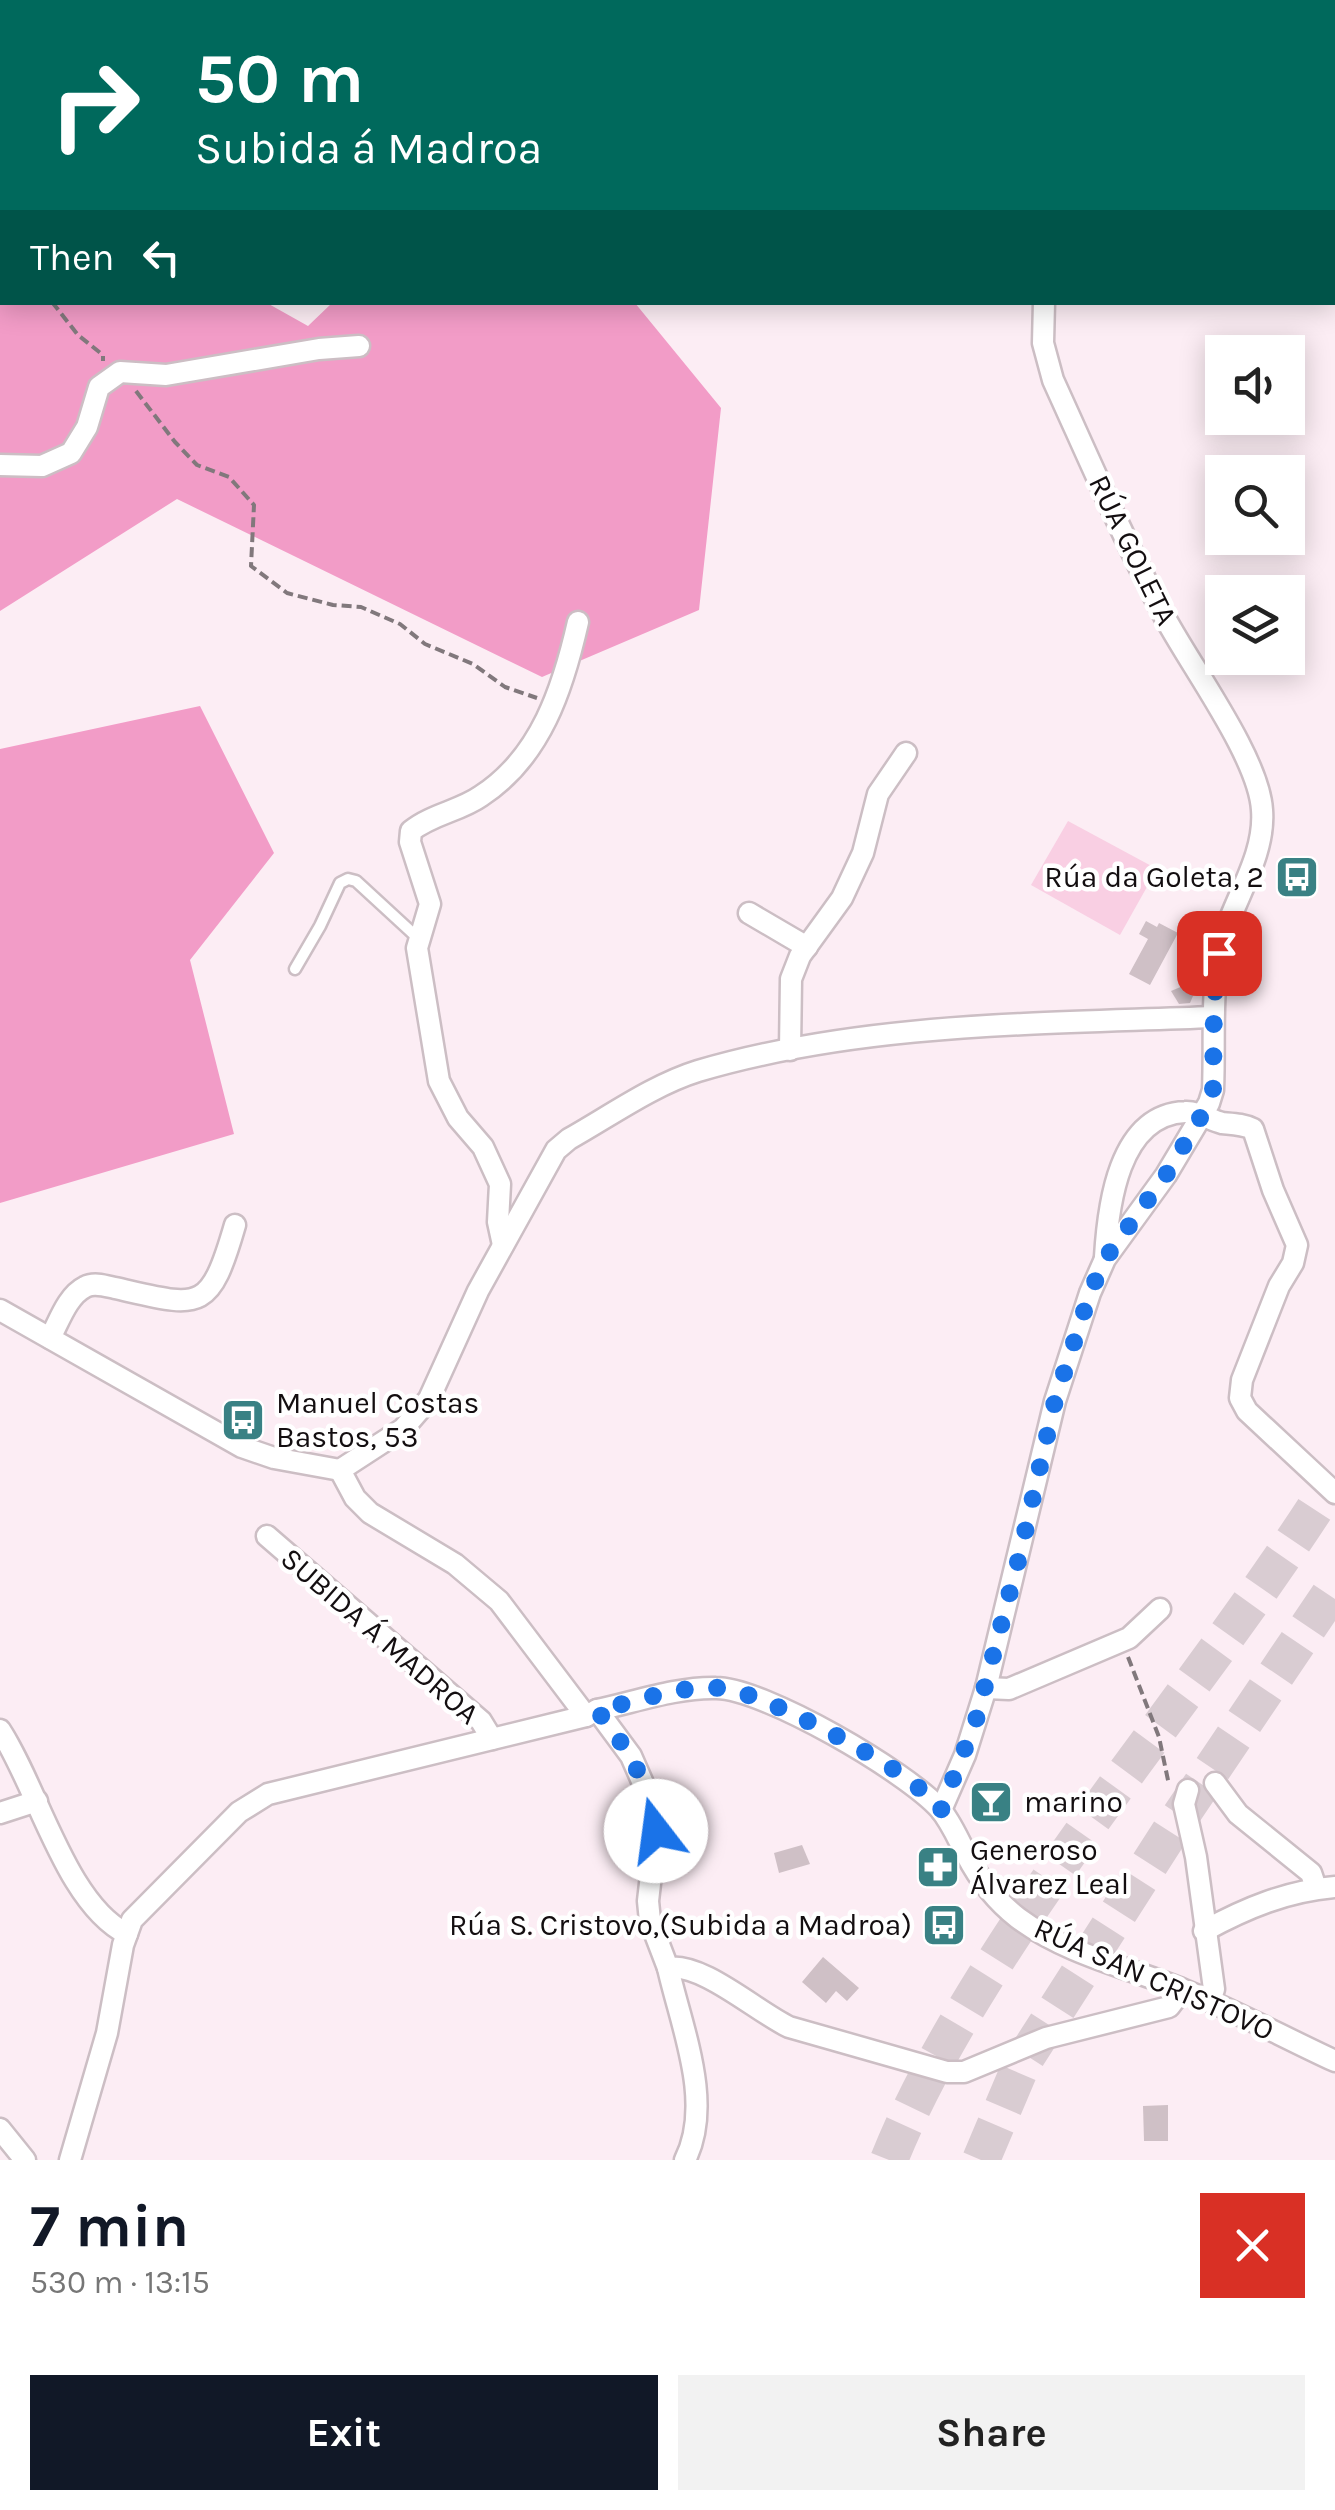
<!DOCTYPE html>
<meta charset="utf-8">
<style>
:root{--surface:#fff;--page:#f2f2f2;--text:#222;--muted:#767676;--accent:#111827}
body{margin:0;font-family:Karla,sans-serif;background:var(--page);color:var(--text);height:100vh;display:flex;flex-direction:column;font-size:38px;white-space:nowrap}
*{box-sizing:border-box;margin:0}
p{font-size:32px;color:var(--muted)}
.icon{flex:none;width:55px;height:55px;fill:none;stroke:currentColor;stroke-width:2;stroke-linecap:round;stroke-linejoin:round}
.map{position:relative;height:2160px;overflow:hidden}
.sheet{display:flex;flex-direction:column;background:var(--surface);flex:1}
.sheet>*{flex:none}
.guide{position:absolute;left:0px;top:0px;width:1335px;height:305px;box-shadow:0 5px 25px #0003;background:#00695c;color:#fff;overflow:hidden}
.fabs{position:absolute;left:1205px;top:335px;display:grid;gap:20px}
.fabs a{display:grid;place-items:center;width:100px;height:100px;border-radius:0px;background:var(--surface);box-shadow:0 5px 25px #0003;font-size:50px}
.pin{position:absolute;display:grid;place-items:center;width:85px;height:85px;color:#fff;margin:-42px;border-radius:20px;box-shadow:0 5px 15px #0006}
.me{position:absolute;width:110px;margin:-55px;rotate:345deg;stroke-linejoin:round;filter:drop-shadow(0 0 8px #0008)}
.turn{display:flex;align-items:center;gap:35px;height:210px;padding:0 30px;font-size:45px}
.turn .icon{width:130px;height:130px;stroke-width:2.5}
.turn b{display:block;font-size:70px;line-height:85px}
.then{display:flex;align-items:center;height:95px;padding:0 30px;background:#0003;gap:20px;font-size:38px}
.round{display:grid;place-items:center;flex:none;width:105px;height:105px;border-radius:0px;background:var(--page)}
.head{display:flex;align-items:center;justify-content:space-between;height:170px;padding:0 30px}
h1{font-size:60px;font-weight:700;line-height:75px;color:var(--accent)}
.action{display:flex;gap:20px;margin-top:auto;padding:20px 30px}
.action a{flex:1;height:115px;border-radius:0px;background:var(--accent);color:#fff;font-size:40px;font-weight:700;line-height:115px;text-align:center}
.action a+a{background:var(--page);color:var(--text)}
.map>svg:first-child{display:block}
.green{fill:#f9cfe3}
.forest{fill:#f29cc7}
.building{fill:#cfc0c6}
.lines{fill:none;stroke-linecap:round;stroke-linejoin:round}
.motorway-tunnel{stroke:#d9ccd2;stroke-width:38;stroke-dasharray:38 19;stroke-linecap:butt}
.service-casing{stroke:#ccbec4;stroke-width:15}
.minor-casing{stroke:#ccbec4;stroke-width:25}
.path{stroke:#81787c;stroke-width:4;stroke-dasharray:10 5;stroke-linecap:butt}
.service{stroke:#fff;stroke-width:10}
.minor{stroke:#fff;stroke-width:20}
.route{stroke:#1a73e8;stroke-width:18;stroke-dasharray:0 32.4}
.labels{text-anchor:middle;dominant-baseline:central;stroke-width:9;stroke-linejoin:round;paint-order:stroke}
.street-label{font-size:30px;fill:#130e10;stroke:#fff}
.poi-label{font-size:30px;fill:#130e10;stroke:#fff;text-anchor:start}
</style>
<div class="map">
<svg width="1335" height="2160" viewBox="0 0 1335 2160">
<rect width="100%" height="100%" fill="#fcedf4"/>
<!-- green -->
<polygon class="green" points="1068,821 1157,869 1120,935 1031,885"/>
<!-- forest -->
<g class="forest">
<polygon points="0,0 246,0 2,2 2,302 267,303 308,326 332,303 635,303 721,408 699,610 542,677 177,499 0,611"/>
<polygon points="200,706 274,853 190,960 234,1134 0,1203 0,749"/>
</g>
<!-- building -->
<g class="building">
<polygon points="1146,921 1157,927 1159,923 1178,933 1150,985 1129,974 1148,939 1139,934"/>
<polygon points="1183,986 1190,989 1193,996 1190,1003 1179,1004 1171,991"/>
<polygon points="802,1845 810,1864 779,1873 774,1853"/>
<polygon points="823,1957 859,1988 847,2001 836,1991 826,2003 802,1982"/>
<polygon points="1168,2105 1168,2141 1144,2141 1143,2106"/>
</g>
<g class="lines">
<!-- motorway-tunnel -->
<g class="motorway-tunnel">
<path d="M 889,2160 C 916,2092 954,2027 993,1965 C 1099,1797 1229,1646 1335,1477"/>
<polyline points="981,2160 1022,2063 1175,1824 1335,1587"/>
</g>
<!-- service casing -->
<g class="service-casing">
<polyline id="service" points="295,969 320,926 340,883 348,879 356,881 419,939"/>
</g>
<!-- minor casing -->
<g class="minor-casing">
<g id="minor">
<polyline points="882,0 884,2"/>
<polyline points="1100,2 1101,0"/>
<polyline points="1332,89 1335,88"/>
<polyline points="0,465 42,466 71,453 87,427 99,387 120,372 166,375 319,349 359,346"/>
<polyline points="749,913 807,947"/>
<polyline points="790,1050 791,979 800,956 842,898 863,853 878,794 906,753"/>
<path d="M 503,1245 L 498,1222 L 500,1184 L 483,1147 L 458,1118 L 439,1081 L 417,948 L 430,904 L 410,842 L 411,831 C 432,814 460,811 481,796 C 541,757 563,688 578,622"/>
<path d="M 1105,1257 C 1108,1207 1118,1115 1185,1112 C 1197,1111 1210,1120 1222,1123 C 1233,1124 1243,1124 1253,1129 L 1273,1190 L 1297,1245 L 1293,1263 L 1279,1286 L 1242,1380 L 1240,1398 L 1247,1411 L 1335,1493"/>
<polyline points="0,1310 242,1447 274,1458 340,1470"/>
<path d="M 50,1338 C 59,1322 67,1296 85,1287 C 94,1282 106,1286 115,1288 C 200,1307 209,1315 235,1225"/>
<path d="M 340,1470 L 403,1429 L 429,1399 L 478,1291 L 556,1150 L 569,1139 C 610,1116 653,1085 698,1071 C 864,1022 1042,1024 1213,1017"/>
<polyline points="340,1470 355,1498 370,1513 455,1564 499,1601 586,1716"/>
<polyline points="267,1536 481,1721 492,1739"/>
<polyline points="986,1688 1009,1689 1129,1638 1160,1609"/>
<path d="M 597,1710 L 631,1756 L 649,1797 L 656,1831 L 648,1901 L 650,1921 L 668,1968 C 702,1962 757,2012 789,2027 L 947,2072 L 964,2072 L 1046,2038 L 1169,2007 L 1182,1990"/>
<path d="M 0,1730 C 38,1788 66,1904 127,1934"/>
<polyline points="1215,1783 1238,1814 1311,1873 1316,1888"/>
<polyline points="1188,1790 1184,1804 1196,1857 1214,1989 1210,2001"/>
<path d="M 941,1810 L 965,1755 L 986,1688 L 1055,1401 L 1090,1293 L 1105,1259 L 1166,1175 L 1209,1103 L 1213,1090 C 1215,1045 1211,999 1219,954 C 1228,906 1266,860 1262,810 C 1259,757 1189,664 1163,614 C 1123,538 1089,459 1053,380 L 1043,343 L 1044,302"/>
<polyline points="0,1813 37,1801"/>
<path d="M 1204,1931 C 1246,1908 1287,1891 1335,1887"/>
<path d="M 668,1968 C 681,2026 714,2103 685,2160"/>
<polyline points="0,2129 25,2160"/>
<path d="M 70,2160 L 107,2033 L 123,1945 L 132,1920 L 239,1812 L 268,1794 L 586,1716 L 597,1710 C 635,1702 677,1687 716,1688 C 764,1688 907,1772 940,1809 C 951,1822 958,1839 966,1854 C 979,1879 996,1901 1018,1918 C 1066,1954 1130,1968 1184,1990 C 1236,2011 1285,2038 1335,2061"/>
</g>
</g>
<!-- path -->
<g class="path">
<polyline points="0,216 2,218"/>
<polyline points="52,302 78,335 103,355 103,361"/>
<polyline points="136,391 175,442 197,465 229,477 254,505 251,566 287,593 333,605 361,607 400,624 425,644 473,664 505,687 537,698"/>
<polyline points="1128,1657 1159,1737 1169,1785"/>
</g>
<!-- service -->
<use href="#service" class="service"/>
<!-- minor -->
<use href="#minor" class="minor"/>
</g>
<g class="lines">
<!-- route -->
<path class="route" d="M 656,1831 L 649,1797 L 631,1756 L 597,1710 C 636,1702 680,1685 719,1688 C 758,1690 881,1757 913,1783 C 923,1791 932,1801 941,1810 L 976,1720 L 1020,1554 L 1055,1401 L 1090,1293 L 1105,1259 L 1166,1175 L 1209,1103 L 1213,1090 L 1214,1002 L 1219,953"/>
</g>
<!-- icons -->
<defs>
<g id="bus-square" transform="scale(2.25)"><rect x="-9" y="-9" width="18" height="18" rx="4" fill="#398184" stroke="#fff"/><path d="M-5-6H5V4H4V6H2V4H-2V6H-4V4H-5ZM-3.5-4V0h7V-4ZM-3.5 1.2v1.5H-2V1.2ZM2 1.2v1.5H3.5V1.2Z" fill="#fff"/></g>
<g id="bar-square" transform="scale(2.25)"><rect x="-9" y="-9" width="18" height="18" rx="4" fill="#398184" stroke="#fff"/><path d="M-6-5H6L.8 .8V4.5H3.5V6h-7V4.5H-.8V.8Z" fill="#fff"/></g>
<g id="pharmacy-square" transform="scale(2.25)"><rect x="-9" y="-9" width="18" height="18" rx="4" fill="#398184" stroke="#fff"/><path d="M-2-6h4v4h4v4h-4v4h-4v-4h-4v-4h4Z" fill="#fff"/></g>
</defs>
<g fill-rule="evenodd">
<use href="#bus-square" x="1297" y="877"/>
<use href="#bus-square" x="243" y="1420"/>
<use href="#bar-square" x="991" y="1802"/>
<use href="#pharmacy-square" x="938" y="1867"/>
<use href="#bus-square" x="944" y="1925"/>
</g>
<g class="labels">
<!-- street labels -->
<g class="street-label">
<text transform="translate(1133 550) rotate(64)">RÚA GOLETA</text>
<text transform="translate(380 1636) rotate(41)">SUBIDA Á MADROA</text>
<text transform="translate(1154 1979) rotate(24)">RÚA SAN CRISTOVO</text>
</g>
<!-- poi labels -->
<g class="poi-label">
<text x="1264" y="877" text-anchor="end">Rúa da Goleta, 2</text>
<text x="276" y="1403">Manuel Costas<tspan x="276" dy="34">Bastos, 53</tspan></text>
<text x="1024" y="1802">marino</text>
<text x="970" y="1850">Generoso<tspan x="970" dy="34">Álvarez Leal</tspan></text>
<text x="912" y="1925" text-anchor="end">Rúa S. Cristovo,(Subida a Madroa)</text>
</g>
</g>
</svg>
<div class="fabs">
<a><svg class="icon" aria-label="sound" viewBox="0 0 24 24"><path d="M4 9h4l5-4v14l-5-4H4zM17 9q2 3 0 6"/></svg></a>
<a><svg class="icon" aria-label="search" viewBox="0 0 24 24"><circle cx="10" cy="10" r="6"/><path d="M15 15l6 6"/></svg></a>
<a><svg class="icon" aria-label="layers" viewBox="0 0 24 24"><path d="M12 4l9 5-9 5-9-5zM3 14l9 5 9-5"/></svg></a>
</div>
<div class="pin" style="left:1219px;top:953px;background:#d93025"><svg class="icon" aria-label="arrive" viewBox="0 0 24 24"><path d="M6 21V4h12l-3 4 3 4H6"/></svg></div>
<svg class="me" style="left:656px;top:1831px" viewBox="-20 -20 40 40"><circle r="19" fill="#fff"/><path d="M0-13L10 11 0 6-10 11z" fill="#1a73e8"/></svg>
<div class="guide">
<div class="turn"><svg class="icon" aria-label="right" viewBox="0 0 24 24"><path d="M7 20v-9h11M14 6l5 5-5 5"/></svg><div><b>50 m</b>Subida á Madroa</div></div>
<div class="then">Then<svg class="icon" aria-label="left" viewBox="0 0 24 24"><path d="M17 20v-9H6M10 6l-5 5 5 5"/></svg></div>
</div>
</div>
<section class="sheet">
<div class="head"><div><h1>7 min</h1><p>530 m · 13:15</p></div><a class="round" style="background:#d93025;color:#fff"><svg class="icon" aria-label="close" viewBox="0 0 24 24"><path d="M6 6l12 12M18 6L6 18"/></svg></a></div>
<div class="action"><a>Exit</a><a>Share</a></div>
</section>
